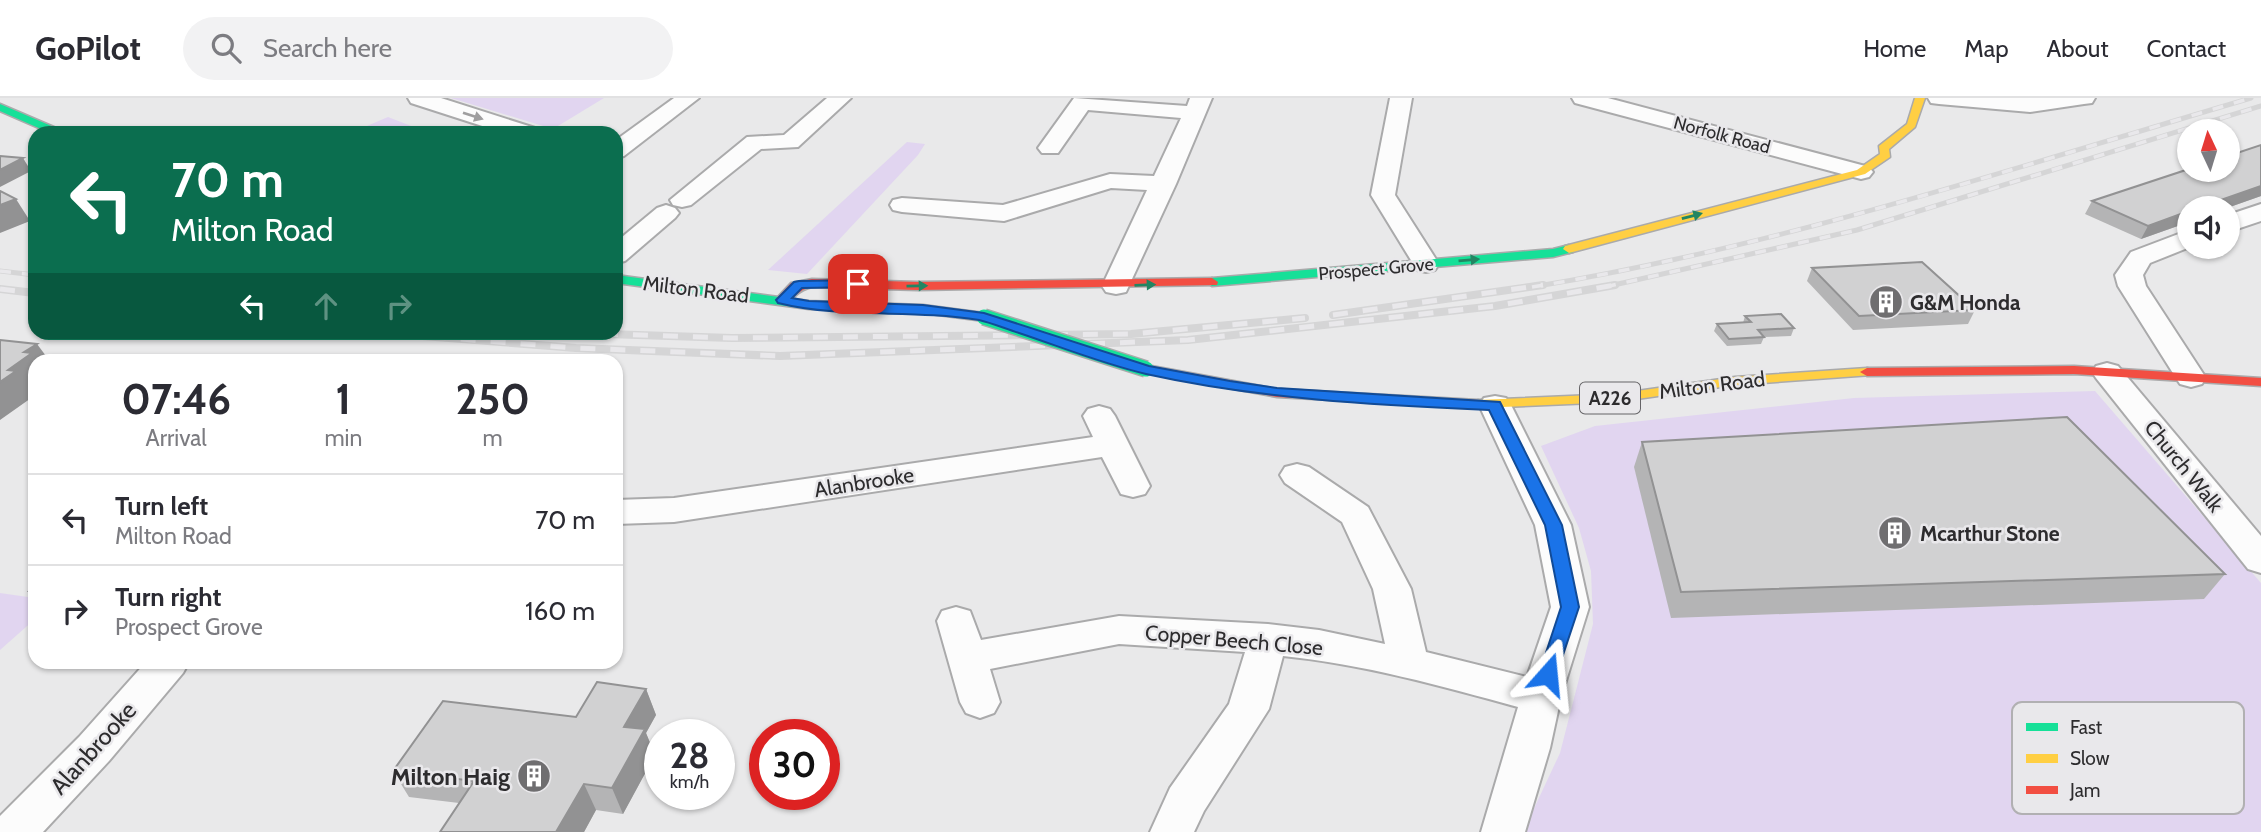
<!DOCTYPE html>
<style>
:root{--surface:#fff;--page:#f2f2f3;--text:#2b2b33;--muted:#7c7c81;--line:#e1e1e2}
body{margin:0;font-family:Cabin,sans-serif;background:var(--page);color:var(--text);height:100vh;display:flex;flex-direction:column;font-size:26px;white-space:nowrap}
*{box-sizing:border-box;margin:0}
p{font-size:23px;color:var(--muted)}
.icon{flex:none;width:38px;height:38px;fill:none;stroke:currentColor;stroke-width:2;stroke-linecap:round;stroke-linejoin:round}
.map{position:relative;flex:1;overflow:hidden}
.details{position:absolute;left:28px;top:256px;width:595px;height:315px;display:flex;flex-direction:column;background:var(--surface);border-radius:21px;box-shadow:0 2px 5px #0004}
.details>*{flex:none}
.top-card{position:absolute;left:28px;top:28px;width:595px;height:214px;border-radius:21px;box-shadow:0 2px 5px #0004;background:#0b6e4f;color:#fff;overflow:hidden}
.needle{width:46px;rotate:356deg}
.buttons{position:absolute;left:2177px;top:21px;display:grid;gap:14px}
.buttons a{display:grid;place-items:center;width:63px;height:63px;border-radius:50%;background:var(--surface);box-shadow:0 2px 5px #0004;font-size:35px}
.speed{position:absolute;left:644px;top:621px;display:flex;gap:14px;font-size:35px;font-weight:700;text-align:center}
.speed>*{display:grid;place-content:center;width:91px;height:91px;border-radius:50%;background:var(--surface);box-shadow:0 2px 5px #0004;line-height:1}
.speed small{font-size:18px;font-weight:400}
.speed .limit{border:10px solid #d22;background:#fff;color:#111}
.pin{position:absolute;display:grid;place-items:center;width:60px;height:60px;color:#fff;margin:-30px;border-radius:14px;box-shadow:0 4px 10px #0006}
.me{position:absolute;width:77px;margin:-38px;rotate:18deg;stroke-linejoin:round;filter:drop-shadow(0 0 5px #0008)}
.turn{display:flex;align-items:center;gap:24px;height:147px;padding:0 28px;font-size:32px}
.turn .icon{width:91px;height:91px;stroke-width:2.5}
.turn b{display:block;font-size:49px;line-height:60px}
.lanes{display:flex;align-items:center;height:66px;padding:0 28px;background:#0003;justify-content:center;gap:35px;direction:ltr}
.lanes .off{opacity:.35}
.eta{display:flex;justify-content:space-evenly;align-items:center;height:119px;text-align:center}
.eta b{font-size:42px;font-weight:800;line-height:49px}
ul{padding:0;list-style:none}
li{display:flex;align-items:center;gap:21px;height:91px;padding:0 28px;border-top:2px solid var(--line)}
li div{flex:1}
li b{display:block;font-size:26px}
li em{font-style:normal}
header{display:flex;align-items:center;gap:42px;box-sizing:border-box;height:98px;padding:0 35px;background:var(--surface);border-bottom:2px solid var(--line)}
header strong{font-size:33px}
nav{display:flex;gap:38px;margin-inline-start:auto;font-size:24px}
.search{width:490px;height:63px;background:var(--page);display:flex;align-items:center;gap:18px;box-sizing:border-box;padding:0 24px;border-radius:38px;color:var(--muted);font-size:26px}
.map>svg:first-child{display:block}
.green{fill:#e1d5f0}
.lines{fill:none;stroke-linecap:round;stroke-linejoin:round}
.street-casing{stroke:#aaaaab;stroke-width:4}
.fast-casing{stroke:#aaaaab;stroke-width:3}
.slow-casing{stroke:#aaaaab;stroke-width:3}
.jam-casing{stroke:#aaaaab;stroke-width:3}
.street{fill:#fcfcfc;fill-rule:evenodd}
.fast{fill:#16e098;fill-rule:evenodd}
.slow{fill:#ffcf43;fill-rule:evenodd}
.jam{fill:#f24e42;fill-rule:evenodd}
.rail-far1-casing{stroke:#d5d5d6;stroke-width:5}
.rail-casing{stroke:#d5d5d6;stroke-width:8}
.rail-far1{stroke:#e9e8eb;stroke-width:3.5;stroke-dasharray:11;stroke-linecap:butt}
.rail{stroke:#e9e8eb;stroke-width:5;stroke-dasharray:15;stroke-linecap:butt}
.fast-bridge-casing{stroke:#aaaaab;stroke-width:18;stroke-linecap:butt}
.fast-bridge{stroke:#16e098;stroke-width:15}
.wall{fill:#b4b4b5}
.shaded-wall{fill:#929293}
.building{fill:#d1d1d2;stroke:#929293;stroke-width:2}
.oneway{fill:#9f9e9f}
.oneway2{fill:#228663}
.route{fill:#1a73e8;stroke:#114b97;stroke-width:2}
.labels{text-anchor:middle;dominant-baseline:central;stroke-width:5;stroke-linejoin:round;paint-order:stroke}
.far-street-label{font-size:18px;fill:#2d2c2e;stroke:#e9e8eb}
.shield{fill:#e9e8eb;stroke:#656467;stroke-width:2}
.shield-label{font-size:19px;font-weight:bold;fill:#2d2c2e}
.street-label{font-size:21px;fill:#2d2c2e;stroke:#e9e8eb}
.poi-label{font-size:21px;font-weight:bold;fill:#2d2c2e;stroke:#e9e8eb;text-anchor:start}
.near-street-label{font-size:24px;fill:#2d2c2e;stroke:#e9e8eb}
.near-poi-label{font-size:24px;font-weight:bold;fill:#2d2c2e;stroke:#e9e8eb;text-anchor:end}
.key{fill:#e9e8eb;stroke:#b1b0b2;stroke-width:2}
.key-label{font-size:19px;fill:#2d2c2e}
</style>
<header>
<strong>GoPilot</strong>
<div class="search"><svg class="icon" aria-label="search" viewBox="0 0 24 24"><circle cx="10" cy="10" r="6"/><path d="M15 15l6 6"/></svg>Search here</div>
<nav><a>Home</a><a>Map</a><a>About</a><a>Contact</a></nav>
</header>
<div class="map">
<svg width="2261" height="734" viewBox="0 0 2261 734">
<rect width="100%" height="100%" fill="#e9e9ea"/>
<!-- green -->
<g class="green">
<polygon points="451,0 604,0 553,31"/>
<polygon points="388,19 419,31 409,35 355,33"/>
<polygon points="907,44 925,46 918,57 807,176 768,172"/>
<polygon points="2095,293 2261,485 2261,734 1523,734 1560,655 1593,526 1591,473 1579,430 1541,348 1595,328 1854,300"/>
<polygon points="0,495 35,500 35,521 0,552"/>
</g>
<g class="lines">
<!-- street casing -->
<g class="street-casing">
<g id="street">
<polygon points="408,0 441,0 535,30 538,35 504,35 411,5"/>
<polygon points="674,0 699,0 624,58 616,60 616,42"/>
<polygon points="827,0 851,0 798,49 761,51 691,107 682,109 673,107 670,102 747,39 784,37"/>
<polygon points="1074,0 1187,8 1190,0 1212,0 1176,86 1126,194 1116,196 1106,194 1102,188 1147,92 1111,90 1004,123 902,114 893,112 890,107 893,102 902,100 1003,107 1110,76 1154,78 1181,20 1088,12 1058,55 1042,55 1038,50"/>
<polygon points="1390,0 1412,0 1395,97 1439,166 1435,172 1426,174 1417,172 1371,97"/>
<polygon points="1572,0 1608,0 1869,69 1873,74 1869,79 1861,81 1575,5"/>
<polygon points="1928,0 2095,0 2092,5 2084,6 2030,14 1939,6 1931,5"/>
<polygon points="2261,106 2261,123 2228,134 2228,117"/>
<polygon points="666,107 675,110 679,115 675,120 625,163 616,165 616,144 657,110"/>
<polygon points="2189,132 2190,149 2150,165 2143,177 2146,188 2206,280 2202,286 2191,289 2180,286 2176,280 2118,188 2115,177 2131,154"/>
<polygon points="2107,265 2118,268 2261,438 2261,475 2248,471 2096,280 2092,274 2096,268"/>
<path d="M 1495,298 L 1506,300 L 1511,307 L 1571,427 L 1589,509 L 1561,599 L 1550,650 L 1525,734 L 1481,734 L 1518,609 C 1441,588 1363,566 1283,558 L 1269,611 L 1204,713 L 1194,734 L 1150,734 L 1170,690 L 1229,606 L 1245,554 L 1119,546 L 990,571 L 1000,604 L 994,615 L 980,620 L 966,615 L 960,604 L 937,523 L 942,513 L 956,509 L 970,513 L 981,542 L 1119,518 L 1268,526 L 1319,532 L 1385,546 L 1373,491 L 1342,424 L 1285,385 L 1280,377 L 1285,369 L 1297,366 L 1309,369 L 1368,409 L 1411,491 L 1426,554 L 1527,579 L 1551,509 L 1535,427 L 1479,307 L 1484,300 Z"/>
<polygon points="1099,308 1110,311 1115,318 1150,388 1145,396 1133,399 1121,396 1102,359 674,424 616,426 616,402 674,400 1093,339 1083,318 1088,311"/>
<polygon points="146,564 189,564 183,575 109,663 43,734 0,734 0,718 79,639"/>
</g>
</g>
<!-- fast casing -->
<g class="fast-casing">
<g id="fast">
<polygon points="0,6 63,33 64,35 50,35 0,13"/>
<polygon points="1569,147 1575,151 1573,154 1553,159 1212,188 1206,184 1212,180 1553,151"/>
<polygon points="616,177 809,203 923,207 984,215 991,219 984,223 923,215 809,211 616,185"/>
</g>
</g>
<!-- slow casing -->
<g class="slow-casing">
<g id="slow">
<polygon points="1915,0 1925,0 1915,29 1889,51 1890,59 1865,76 1569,155 1563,151 1565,148 1857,72 1880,56 1879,48 1907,26"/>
<polygon points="1867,270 1872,271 1874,274 1872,277 1735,287 1616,304 1478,310 1471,306 1478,302 1616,296 1735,279"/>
</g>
</g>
<!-- jam casing -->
<g class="jam-casing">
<g id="jam">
<path d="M 1212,180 L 1218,184 L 1217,187 L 918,192 L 812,189 C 796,192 795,202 782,206 L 775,202 L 791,185 L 812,181 L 918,184 Z"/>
<polygon points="1146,267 1277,291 1478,302 1485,306 1478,310 1277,299 1141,274 1139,271"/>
<polygon points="2074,268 2261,280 2261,288 2074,276 1867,278 1860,274 1867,270"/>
</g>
</g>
<!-- street -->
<use href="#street" class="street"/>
<!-- fast -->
<use href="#fast" class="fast"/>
<!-- slow -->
<use href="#slow" class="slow"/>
<!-- jam -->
<use href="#jam" class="jam"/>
<!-- rail-far1 casing -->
<g class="rail-far1-casing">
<g id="rail-far1">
<polyline points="0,173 35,177"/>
<path d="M 1532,189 C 1778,149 2013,70 2251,0"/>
<polyline points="1605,189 1857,132 2261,8"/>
</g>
</g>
<!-- rail casing -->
<g class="rail-casing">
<g id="rail">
<polyline points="0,191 35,195"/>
<polyline points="1333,217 1543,187"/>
<polyline points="371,234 576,250 780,258 1188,242 1495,208 1615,187"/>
<polyline points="543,234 732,240 1131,236 1305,220"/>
</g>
</g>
<!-- rail-far1 -->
<use href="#rail-far1" class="rail-far1"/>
<!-- rail -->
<use href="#rail" class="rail"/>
<!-- fast-bridge casing -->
<g class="fast-bridge-casing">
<polyline id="fast-bridge" points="984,219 1146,271"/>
</g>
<!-- fast-bridge -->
<use href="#fast-bridge" class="fast-bridge"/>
</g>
<!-- wall -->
<g class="wall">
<polygon points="2261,47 2261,98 2227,110 2189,110 2189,124 2141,141 2085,116 2092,103"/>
<polygon points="1812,170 1975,212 1968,226 1853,232 1807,183"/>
<polygon points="1745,218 1794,230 1791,238 1764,239 1761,246 1727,248 1714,233 1717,226 1743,225"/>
<polygon points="1642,344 2225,476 2204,501 1671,520 1634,369"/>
<polygon points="35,487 35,500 29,493"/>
<polygon points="646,591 656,617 646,635 655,657 623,716 596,712 584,734 440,734 459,705 409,699 393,673 576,619"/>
</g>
<!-- shaded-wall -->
<g class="shaded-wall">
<polygon points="23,60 31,73 0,89 0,72"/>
<polygon points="2261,88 2261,98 2227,110 2198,110"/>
<polygon points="16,101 30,123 0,135 0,107"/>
<polygon points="2189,113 2189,124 2141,141 2148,128"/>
<polygon points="37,246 49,262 35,262 35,290 30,293 34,298 0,322 0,284 8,272 24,254"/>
<polygon points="646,591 656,617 646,635 655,657 623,716 612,690 624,629"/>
<polygon points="584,686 596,712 584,734 556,734"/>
</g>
<!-- building -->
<g class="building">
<polygon points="2261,47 2261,88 2198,110 2189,110 2189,113 2148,128 2092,103 2189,71 2189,72 2228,72 2228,58"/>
<polygon points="0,58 23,60 0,72"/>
<polygon points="0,93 16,101 0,107"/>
<polygon points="1922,164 1975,212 1859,218 1812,170"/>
<polygon points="1781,216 1794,230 1758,232 1764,239 1729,241 1717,226 1751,224 1745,218"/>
<polygon points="0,242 37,246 24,254 32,255 8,272 16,273 0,284"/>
<polygon points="277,259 297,262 272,262"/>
<polygon points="2067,319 2225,476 1681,494 1642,344"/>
<polygon points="35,487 35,494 29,493"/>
<polygon points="597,584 646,591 624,629 645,631 612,690 584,686 556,734 440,734 474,683 393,673 443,603 576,619"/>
</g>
<!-- one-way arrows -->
<defs><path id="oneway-solid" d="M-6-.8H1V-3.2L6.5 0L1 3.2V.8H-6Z" transform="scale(1.75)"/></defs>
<use class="oneway" href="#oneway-solid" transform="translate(473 18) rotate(18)"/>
<g class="oneway2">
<use href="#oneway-solid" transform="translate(1692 118) rotate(-15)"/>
<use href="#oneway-solid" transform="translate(1469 162) rotate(-5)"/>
<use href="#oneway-solid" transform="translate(1145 187) rotate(-2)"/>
<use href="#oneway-solid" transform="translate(917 188) rotate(-1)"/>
</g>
<!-- route -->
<path class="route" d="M 858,182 L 864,186 L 863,189 L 802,190 L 792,200 L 809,203 L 923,207 L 984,215 L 1149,268 L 1230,283 L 1277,290 L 1500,304 L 1562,427 L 1579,509 L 1555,581 L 1548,584 L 1542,581 L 1539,576 L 1561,509 L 1545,427 L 1489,312 C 1374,307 1259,301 1146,276 C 1103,266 1061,249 1019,235 C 1006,231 992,225 979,222 C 912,211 842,221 778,205 L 776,202 L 794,184 L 799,183 Z"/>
<!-- icons -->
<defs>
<g id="building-disc" transform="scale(1.75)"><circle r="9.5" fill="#6f6e70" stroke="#e9e8eb"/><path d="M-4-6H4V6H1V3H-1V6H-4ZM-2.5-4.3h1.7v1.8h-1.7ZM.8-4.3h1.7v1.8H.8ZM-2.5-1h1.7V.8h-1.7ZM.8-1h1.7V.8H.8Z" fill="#fff"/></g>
</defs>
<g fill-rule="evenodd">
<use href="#building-disc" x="1886" y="204"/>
<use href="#building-disc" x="1895" y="435"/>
<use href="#building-disc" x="534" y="678"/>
</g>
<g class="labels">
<!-- far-street labels -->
<g class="far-street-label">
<text transform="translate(1722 37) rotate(15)">Norfolk Road</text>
<text transform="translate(1376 171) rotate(-5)">Prospect Grove</text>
</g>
<!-- shield labels -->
<rect class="shield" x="1580" y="284.5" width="60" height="31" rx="5"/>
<g class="shield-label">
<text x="1610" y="300">A226</text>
</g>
<!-- street labels -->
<g class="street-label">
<text transform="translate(696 191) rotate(7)">Milton Road</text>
<text transform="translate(1712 287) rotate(-7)">Milton Road</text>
<text transform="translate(2184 368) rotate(51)">Church Walk</text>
<text transform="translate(864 384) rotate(-9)">Alanbrooke</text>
<text transform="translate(1234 542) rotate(5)">Copper Beech Close</text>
</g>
<!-- poi labels -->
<g class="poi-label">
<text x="1910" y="204">G&amp;M Honda</text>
<text x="1920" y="435">Mcarthur Stone</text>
</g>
<!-- near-street labels -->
<g class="near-street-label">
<text transform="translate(93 650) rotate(-48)">Alanbrooke</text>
</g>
<!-- near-poi labels -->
<g class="near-poi-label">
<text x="510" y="678">Milton Haig</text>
</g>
</g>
<!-- legend -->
<rect x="2012" y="604" width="232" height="112" rx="10" class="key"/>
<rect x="2026" y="625" width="32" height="8" fill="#16e098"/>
<rect x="2026" y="656" width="32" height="9" fill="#ffcf43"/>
<rect x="2026" y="688" width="32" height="8" fill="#f24e42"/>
<g class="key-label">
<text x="2070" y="636">Fast</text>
<text x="2070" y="667">Slow</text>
<text x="2070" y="699">Jam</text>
</g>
</svg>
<div class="buttons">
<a><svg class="needle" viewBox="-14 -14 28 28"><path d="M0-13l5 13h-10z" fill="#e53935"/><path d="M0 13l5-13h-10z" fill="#7c7c81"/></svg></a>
<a><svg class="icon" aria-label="sound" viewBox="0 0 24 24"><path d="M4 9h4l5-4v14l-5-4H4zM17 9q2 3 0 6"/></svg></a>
</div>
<div class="speed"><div>28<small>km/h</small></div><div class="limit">30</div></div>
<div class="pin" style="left:858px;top:186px;background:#d93025"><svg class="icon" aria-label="arrive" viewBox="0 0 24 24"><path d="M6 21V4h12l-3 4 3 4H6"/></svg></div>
<svg class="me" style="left:1548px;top:576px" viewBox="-20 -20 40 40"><path d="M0-17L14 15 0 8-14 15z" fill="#1a73e8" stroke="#fff" stroke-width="4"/></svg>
<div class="top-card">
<div class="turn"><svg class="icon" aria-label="left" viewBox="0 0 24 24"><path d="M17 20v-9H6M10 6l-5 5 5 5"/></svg><div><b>70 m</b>Milton Road</div></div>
<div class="lanes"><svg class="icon" aria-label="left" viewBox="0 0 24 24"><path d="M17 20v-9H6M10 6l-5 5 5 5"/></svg><svg class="icon off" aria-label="ahead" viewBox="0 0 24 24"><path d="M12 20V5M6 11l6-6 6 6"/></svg><svg class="icon off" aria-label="right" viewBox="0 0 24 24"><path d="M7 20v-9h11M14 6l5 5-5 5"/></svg></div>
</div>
<section class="details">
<div class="eta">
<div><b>07:46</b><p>Arrival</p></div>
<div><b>1</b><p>min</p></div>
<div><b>250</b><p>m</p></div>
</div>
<ul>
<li><svg class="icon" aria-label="left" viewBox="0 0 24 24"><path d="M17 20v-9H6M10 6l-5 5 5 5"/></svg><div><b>Turn left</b><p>Milton Road</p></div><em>70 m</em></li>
<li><svg class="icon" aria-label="right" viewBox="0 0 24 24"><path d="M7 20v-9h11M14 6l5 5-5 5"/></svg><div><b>Turn right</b><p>Prospect Grove</p></div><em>160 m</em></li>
</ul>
</section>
</div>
